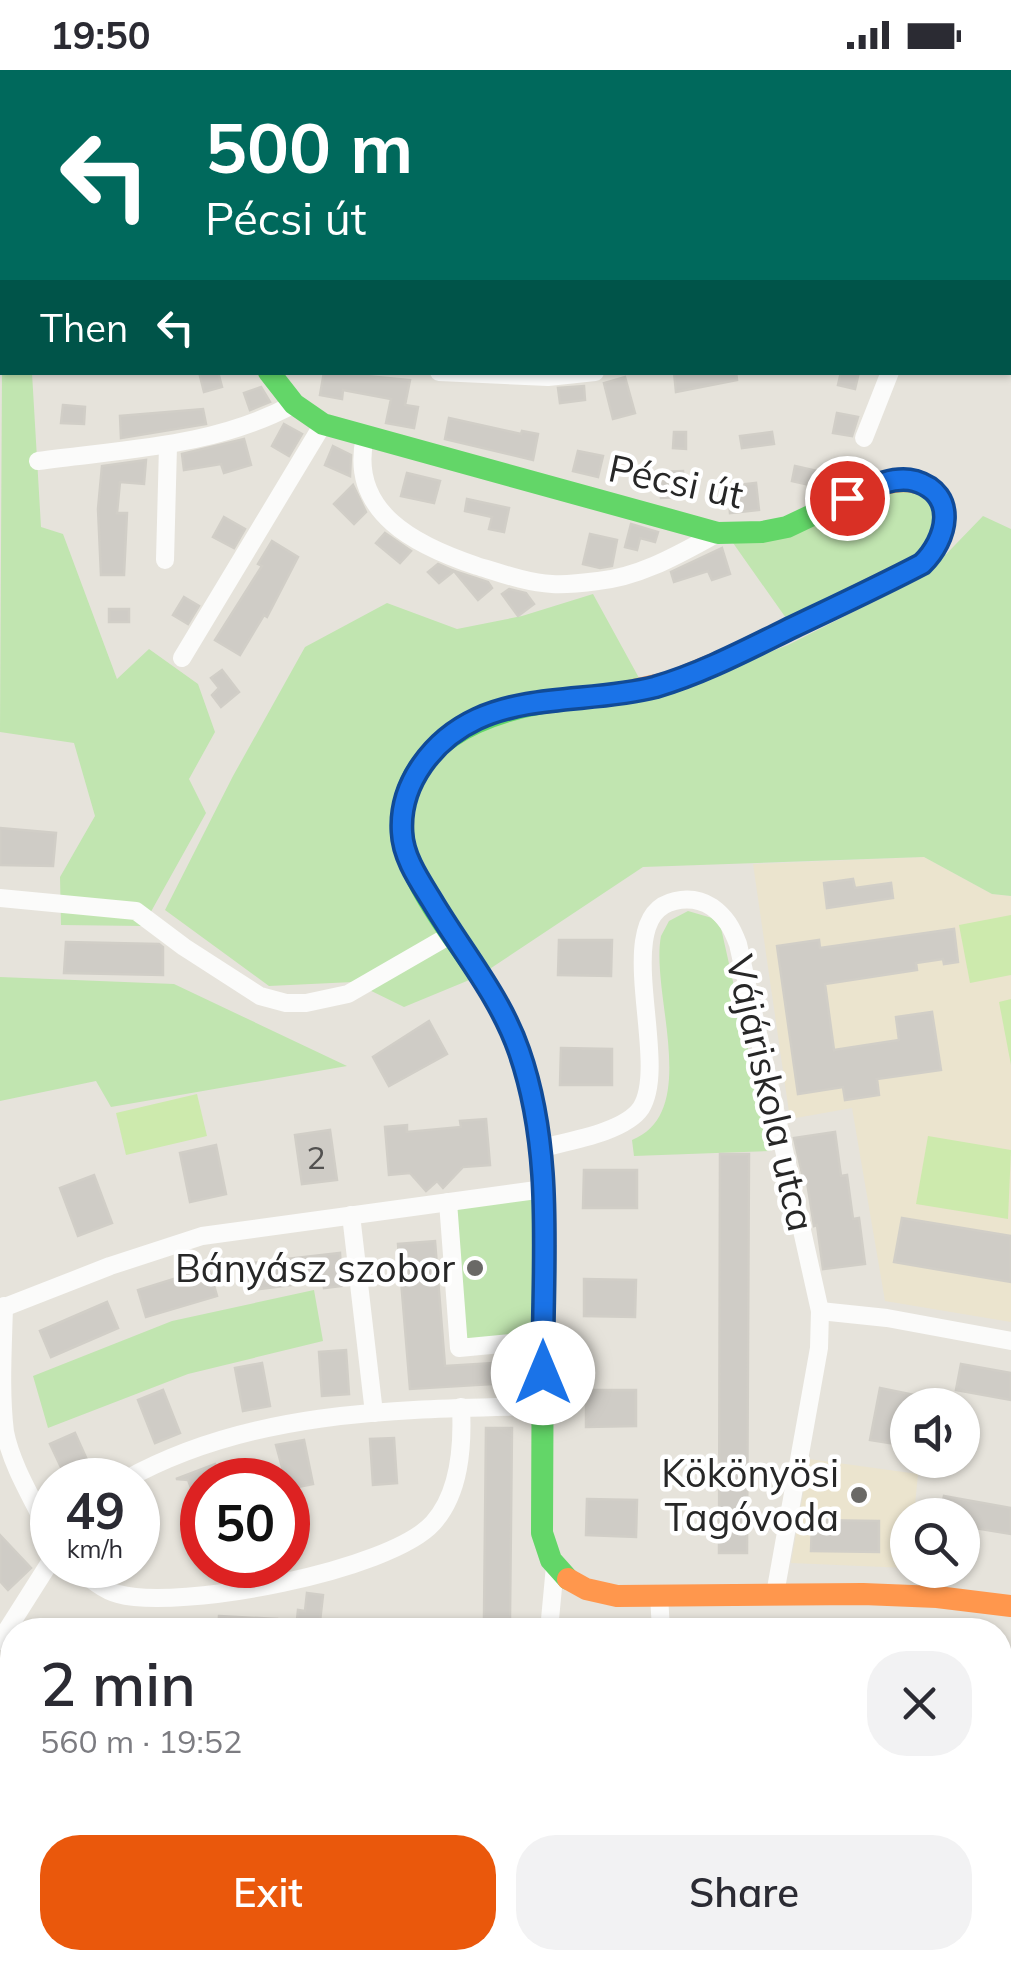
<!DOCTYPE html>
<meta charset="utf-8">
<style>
:root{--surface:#fff;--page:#f2f2f3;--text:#2b2b33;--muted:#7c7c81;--accent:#ea580c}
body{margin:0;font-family:Mulish,sans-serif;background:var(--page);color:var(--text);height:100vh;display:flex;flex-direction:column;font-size:38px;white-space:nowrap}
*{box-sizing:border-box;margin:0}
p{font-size:32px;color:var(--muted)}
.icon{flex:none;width:55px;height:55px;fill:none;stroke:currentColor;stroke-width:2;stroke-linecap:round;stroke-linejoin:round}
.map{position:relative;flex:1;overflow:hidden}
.details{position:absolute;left:0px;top:1548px;width:1012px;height:352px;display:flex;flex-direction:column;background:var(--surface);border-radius:40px 40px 0 0;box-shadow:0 2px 8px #0004}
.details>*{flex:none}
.top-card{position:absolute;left:0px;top:0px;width:1012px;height:305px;box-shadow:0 2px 8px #0004;background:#00695c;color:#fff;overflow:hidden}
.buttons{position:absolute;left:890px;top:1318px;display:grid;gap:20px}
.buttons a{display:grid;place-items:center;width:90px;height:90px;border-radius:50%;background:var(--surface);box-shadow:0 2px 8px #0004;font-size:50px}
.speed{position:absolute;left:30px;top:1388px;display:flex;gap:20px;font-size:50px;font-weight:700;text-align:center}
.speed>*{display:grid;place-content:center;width:130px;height:130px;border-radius:50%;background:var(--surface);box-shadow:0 2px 8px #0004;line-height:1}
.speed small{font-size:25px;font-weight:400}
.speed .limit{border:15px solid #d22;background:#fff;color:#111}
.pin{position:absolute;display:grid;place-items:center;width:85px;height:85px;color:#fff;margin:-42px;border:5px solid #fff;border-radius:50%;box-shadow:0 2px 10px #0007}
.me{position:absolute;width:110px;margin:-55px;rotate:0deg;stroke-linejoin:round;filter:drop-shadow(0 0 8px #0008)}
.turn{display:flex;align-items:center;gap:35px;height:210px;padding:0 40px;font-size:45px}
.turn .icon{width:130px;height:130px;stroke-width:2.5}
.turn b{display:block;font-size:70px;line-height:85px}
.then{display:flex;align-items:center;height:95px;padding:0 40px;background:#0003;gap:20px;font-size:38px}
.round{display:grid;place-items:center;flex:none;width:105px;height:105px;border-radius:40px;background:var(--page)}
.overview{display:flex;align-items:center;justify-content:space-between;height:170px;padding:0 40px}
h1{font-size:60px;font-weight:600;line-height:75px}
.primary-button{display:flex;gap:20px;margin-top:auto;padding:20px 40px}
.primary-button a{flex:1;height:115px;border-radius:40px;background:var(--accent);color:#fff;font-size:40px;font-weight:600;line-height:115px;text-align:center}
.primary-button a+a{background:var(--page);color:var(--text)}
.status{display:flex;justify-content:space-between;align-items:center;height:70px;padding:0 50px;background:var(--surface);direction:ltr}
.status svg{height:28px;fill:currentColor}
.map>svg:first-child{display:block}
.industrial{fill:#e0dddf}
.education{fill:#ebe4ce}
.green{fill:#c1e5b0}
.pitch{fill:#cdeaad}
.building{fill:#cfccc6;stroke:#d1cec7;stroke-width:2.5}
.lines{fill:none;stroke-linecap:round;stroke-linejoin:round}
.street{stroke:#fbfbfa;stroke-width:18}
.fast{stroke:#63d668;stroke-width:22}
.slow{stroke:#ff974d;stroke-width:22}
.route-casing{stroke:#114b97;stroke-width:25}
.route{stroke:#1a73e8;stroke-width:18}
.poi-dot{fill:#6a6966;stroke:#fff;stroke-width:4}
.labels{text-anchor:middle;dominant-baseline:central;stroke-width:9;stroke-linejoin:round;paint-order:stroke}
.number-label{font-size:32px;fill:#525150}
.street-label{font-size:38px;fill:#272727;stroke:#fff}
.poi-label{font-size:38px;fill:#272727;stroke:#fff;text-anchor:end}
</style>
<div class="status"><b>19:50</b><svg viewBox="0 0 49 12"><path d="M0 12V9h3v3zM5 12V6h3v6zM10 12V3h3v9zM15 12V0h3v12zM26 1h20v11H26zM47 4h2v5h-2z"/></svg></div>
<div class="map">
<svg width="1011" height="1898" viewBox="0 0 1011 1898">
<rect width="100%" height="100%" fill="#e6e3db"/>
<!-- industrial -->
<polygon class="industrial" points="620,0 1011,0 1011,252 1010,2 620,2"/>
<!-- education -->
<g class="education">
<polygon points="924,787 992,824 1011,826 1011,1252 885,1231 852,1038 790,1049 753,794"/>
<polygon points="809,1389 918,1404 914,1445 908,1445 907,1498 791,1493"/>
</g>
<!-- green -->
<g class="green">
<polygon points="2,301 32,303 41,457 63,464 117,609 149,579 198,614 215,662 189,709 206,743 143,856 61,855 60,807 95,746 74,673 0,662"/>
<polygon points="872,417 931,420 942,468 793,558 726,463 756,463"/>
<polygon points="983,446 1011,459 1011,826 992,824 924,787 643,797 479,906 404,937 353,912 269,916 165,840 233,706 305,577 387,533 457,559 522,546 593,524 650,628 788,575 926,505"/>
<path d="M 688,841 L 712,848 L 721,858 L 771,1081 L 634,1086 L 632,1070 C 702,1042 650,923 661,866 L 669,851 Z"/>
<polygon points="0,907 174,914 347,996 111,1037 96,1011 0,1031"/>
<polygon points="544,1119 543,1270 459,1278 448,1132"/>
<polygon points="314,1220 323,1271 188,1304 48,1358 33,1306 172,1251"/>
<polygon points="1000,1650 1011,1651 1011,1898 553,1898 580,1888 1000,1888"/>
<polygon points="0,1790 12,1796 12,1888 137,1888 148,1898 0,1898"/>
</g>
<!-- pitch -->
<g class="pitch">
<polygon points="1011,845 1011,905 970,913 959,855"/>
<polygon points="1011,929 1011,995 999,932"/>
<polygon points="197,1024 207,1066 126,1085 116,1043"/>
<polygon points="928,1066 1011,1080 1008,1149 916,1134"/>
</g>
<!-- building -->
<g class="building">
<polygon points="199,302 218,302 222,317 204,322"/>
<polygon points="324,302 410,310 405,335 418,337 414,358 386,353 391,329 343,320 342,329 320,325"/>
<polygon points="674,302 736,302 737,310 676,322"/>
<polygon points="841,302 859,302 855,319 838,315"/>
<polygon points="625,307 635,343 613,349 604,313"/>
<polygon points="584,316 585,330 560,333 558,318"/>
<polygon points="261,317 270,332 250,340 244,323"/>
<polygon points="63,335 85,337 84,354 61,353"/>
<polygon points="203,339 206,354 121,368 120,346"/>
<polygon points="837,343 858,347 852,366 833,363"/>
<polygon points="449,348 521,364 522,361 538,364 533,390 445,369"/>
<polygon points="284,354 302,364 289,386 272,376"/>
<polygon points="674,362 686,362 686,379 673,378"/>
<polygon points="772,362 774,374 742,378 740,366"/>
<polygon points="244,369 251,395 224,403 221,394 184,400 182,384"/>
<polygon points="333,376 351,385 350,406 325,395"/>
<polygon points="578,381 603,386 598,407 573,401"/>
<polygon points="146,390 144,414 120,412 117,443 127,443 124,505 101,505 98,439 102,396"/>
<polygon points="795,396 817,401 814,416 792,411"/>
<polygon points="683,401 685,427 661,428 660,402"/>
<polygon points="407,403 440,411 434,433 401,426"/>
<polygon points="756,413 759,440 730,443 728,416"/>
<polygon points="353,415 366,442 354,454 334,434"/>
<polygon points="467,429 509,438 504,462 489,459 492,447 465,441"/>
<polygon points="224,447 245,459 234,478 213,467"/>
<polygon points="631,454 658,462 655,472 640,468 637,480 625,477"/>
<polygon points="385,463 411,481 400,493 376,473"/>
<polygon points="590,464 617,470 612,496 600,498 583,494"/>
<polygon points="272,471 298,487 267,547 264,545 240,585 215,570 262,496 258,494"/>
<polygon points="722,478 730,504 712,510 708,501 674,512 671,502"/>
<polygon points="438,494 454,501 439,513 428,502"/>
<polygon points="454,501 488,512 492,518 478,530"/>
<polygon points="509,519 526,523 534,534 518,546 502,524"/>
<polygon points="184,527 199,536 188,554 173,545"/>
<rect x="109" y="539" width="20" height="13"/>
<polygon points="222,600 239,622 221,637 212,625 219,618 211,608"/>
<polygon points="0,758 56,763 53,796 0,795"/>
<polygon points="853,809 855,818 891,813 893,828 827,838 824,813"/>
<polygon points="954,859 958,892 944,894 943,889 916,893 917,900 825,914 834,980 899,970 896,947 932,942 941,1000 877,1009 879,1025 845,1030 843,1017 798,1024 777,876 819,870 820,878"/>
<polygon points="559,870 612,870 611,906 558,905"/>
<polygon points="66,872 159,874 163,877 163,905 64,903"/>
<polygon points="429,951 447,984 389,1016 373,987"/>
<polygon points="561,978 612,979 612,1015 560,1015"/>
<polygon points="486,1049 490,1095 463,1097 443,1118 437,1111 426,1121 410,1103 389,1105 385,1057 407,1055 407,1062 461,1057 460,1051"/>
<polygon points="330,1060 337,1110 302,1114 295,1065"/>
<polygon points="835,1062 841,1106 847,1105 853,1149 859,1148 865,1194 823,1199 817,1155 814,1156 807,1112 804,1112 794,1068"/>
<polygon points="216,1075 226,1124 190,1132 180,1083"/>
<polygon points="720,1084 749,1084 747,1483 719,1483"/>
<polygon points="584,1100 637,1100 637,1138 583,1138"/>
<polygon points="94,1105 112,1153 78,1166 60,1118"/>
<polygon points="902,1148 1011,1166 1011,1212 894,1192"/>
<polygon points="435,1171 445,1296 510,1292 512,1313 410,1319 398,1174"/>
<polygon points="340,1183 342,1216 324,1218 323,1211 245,1221 242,1194"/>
<polygon points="209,1198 217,1226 146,1247 138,1220"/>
<polygon points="584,1209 636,1210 635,1247 584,1246"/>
<polygon points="107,1232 118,1258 51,1287 40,1261"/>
<polygon points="346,1280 349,1324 322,1326 319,1282"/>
<polygon points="262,1293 270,1336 243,1341 235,1298"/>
<polygon points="961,1294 1011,1303 1011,1330 956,1320"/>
<polygon points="880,1318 934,1329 933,1335 908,1335 908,1376 870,1370"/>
<polygon points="163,1320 180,1363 155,1373 138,1330"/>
<polygon points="586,1320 636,1320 636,1356 586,1357"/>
<polygon points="486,1358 512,1358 510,1547 484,1547"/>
<polygon points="75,1363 93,1403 77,1410 67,1410 50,1374"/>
<polygon points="394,1368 397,1413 373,1415 370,1369"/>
<polygon points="304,1370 313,1414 288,1419 276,1375"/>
<polygon points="215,1394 221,1410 202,1410 202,1446 188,1410 176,1409"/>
<polygon points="944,1426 1011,1438 1011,1464 962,1456 962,1445 940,1445"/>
<polygon points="587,1429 637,1430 636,1467 586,1465"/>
<polygon points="138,1441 154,1477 138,1484"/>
<polygon points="812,1450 879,1451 879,1482 811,1481"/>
<polygon points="0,1465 31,1498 8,1520 0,1511"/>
<polygon points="307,1523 323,1525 319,1560 296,1560 298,1540 305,1541"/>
<polygon points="219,1546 277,1549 276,1560 218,1560"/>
</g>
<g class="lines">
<!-- street -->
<g class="street">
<polyline points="241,2 255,0"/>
<polyline points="607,2 607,0"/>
<polyline points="0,47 2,46"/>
<polyline points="0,282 2,280"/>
<polyline points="439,302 548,307 595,302"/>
<path d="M 365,367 C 348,443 417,476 477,496 C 500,503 528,513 552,514 C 567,515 583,513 598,511 C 641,507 681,483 718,463"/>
<polyline points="864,368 890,302"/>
<path d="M 38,391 C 125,379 215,377 294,334"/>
<polyline points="165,490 168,376"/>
<polyline points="182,588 323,354"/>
<polyline points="0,828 136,841 184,877 260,926 286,933 306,933 348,924 452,864"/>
<path d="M 542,1078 C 569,1071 625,1062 641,1038 C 671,991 608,845 675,831 C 688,828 701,830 712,837 C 726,847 732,858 738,874 L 820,1241 L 819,1278 L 775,1524"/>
<polyline points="448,1132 459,1278 543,1270"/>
<polyline points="351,1145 374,1343"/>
<path d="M 4,1236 C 3,1277 0,1321 5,1362 C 12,1398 37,1436 52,1469"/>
<polyline points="0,1239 110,1196 202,1166 544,1119"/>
<polyline points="820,1241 887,1248 1011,1271"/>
<path d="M 125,1410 C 252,1339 401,1339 543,1336"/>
<path d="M 74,1495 C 87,1506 102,1520 118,1524 C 179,1541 390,1501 433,1453 C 460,1423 463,1377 461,1337"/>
<polyline points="659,1525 661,1560"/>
<polyline points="549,1560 555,1496"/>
<polyline points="0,1571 52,1489"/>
<polyline points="558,1888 561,1898"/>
</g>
<!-- fast -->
<g class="fast">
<polyline points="268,0 268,2"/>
<polyline points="269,302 294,334 323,354 718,463 762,462 787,457 865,420"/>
<path d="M 543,633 C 481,644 407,674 402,747 C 398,808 464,877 493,926 C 510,955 522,986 530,1017 C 547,1084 544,1153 543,1221 C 543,1301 542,1382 542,1463 L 551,1490 L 568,1509"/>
</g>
<!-- slow -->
<g class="slow">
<path d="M 543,633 L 620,623 L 670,612 L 745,581 L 922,493 C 953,465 955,414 904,411 C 891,411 878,416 865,420"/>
<polyline points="568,1509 586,1519 617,1526 863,1524 937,1527 1011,1536"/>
</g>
</g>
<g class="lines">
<!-- route casing -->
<g class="route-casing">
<path id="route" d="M 543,1303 C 542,1195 555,1084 519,981 C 500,926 461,880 432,831 C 419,810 403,787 402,762 C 399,713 434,669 477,649 C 531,624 597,632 655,617 C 703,603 748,579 793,557 C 837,536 880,516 922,494 C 947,470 959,424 915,411 C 892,405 867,419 847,428"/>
</g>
<!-- route -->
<use href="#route" class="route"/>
</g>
<!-- markers -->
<g class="poi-dot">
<circle cx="475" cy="1198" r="10"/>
<circle cx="859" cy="1425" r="10"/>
</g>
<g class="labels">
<!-- number labels -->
<g class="number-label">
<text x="316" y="1087">2</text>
</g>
<!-- street labels -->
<g class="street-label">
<text transform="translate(676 411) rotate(12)">Pécsi út</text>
<text transform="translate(771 1023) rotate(77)">Vájáriskola utca</text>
</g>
<!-- poi labels -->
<g class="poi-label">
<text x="455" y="1198">Bányász szobor</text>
<text x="839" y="1403">Kökönyösi<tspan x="839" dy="44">Tagóvoda</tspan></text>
</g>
</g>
</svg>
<div class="buttons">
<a><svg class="icon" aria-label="sound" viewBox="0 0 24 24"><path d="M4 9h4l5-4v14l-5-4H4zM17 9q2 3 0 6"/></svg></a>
<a><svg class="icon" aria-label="search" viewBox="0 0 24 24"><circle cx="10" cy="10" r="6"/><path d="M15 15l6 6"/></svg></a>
</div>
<div class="speed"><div>49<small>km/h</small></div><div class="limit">50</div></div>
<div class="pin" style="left:847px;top:428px;background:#d93025"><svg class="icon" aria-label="arrive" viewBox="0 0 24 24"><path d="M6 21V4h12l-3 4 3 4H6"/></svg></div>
<svg class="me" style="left:543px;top:1303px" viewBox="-20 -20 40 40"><circle r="19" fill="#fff"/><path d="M0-13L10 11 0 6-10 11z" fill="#1a73e8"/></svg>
<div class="top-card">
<div class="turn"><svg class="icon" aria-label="left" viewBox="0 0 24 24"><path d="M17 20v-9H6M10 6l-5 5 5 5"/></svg><div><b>500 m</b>Pécsi út</div></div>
<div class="then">Then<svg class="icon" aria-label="left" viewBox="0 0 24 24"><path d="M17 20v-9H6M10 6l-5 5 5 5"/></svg></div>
</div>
<section class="details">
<div class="overview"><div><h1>2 min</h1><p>560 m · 19:52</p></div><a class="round"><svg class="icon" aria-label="close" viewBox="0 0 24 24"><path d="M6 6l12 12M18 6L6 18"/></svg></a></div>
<div class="primary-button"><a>Exit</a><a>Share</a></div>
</section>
</div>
